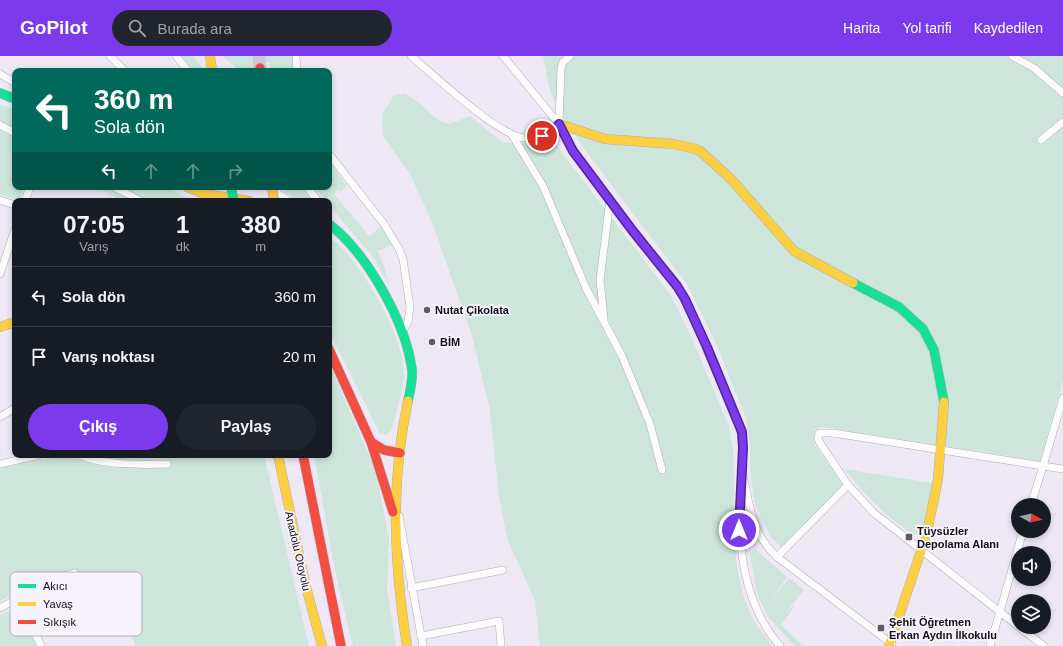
<!DOCTYPE html>
<html lang="tr">
<meta charset="utf-8">
<style>
:root{--surface:#171b24;--page:#20242c;--text:#f1f3f6;--muted:#9ea1a6;--line:#363941;--accent:#7c3aed}
body{margin:0;font-family:Arial,sans-serif;background:var(--page);color:var(--text);height:100vh;display:flex;flex-direction:column;font-size:15px;white-space:nowrap}
*{box-sizing:border-box;margin:0}
p{font-size:13px;color:var(--muted)}
.icon{flex:none;width:22px;height:22px;fill:none;stroke:currentColor;stroke-width:2;stroke-linecap:round;stroke-linejoin:round}
.map{position:relative;flex:1;overflow:hidden}
.panel{position:absolute;left:12px;top:142px;width:320px;height:260px;display:flex;flex-direction:column;background:var(--surface);border-radius:8px;box-shadow:0 2px 6px #0003}
.panel>*{flex:none}
.hud{position:absolute;left:12px;top:12px;width:320px;height:122px;border-radius:8px;box-shadow:0 2px 6px #0003;background:#00695c;color:#fff;overflow:hidden}
.needle{width:26px;rotate:98deg}
.tools{position:absolute;left:1011px;top:442px;display:grid;gap:8px}
.tools a{display:grid;place-items:center;width:40px;height:40px;border-radius:50%;background:var(--surface);box-shadow:0 2px 6px #0003;font-size:20px}
.pin{position:absolute;display:grid;place-items:center;width:34px;height:34px;color:#fff;margin:-17px;border:2px solid #fff;border-radius:50%;box-shadow:0 1px 4px #0007}
.me{position:absolute;width:44px;margin:-22px;rotate:0deg;stroke-linejoin:round;filter:drop-shadow(0 0 3px #0008)}
.turn{display:flex;align-items:center;gap:14px;height:84px;padding:0 16px;font-size:18px}
.turn .icon{width:52px;height:52px;stroke-width:2.5}
.turn b{display:block;font-size:28px;line-height:34px}
.lanes{display:flex;align-items:center;height:38px;padding:0 16px;background:#0003;justify-content:center;gap:20px;direction:ltr}
.lanes .off{opacity:.35}
.eta{display:flex;justify-content:space-evenly;align-items:center;height:68px;text-align:center}
.eta b{font-size:24px;font-weight:700;line-height:28px}
.cta{display:flex;gap:8px;margin-top:auto;padding:8px 16px}
.cta a{flex:1;height:46px;border-radius:24px;background:var(--accent);color:#fff;font-size:16px;font-weight:700;line-height:46px;text-align:center}
.cta a+a{background:var(--page);color:var(--text)}
ul{padding:0;list-style:none}
li{display:flex;align-items:center;gap:12px;height:60px;padding:0 16px;border-top:1px solid var(--line)}
li div{flex:1}
li b{display:block;font-size:15px}
li em{font-style:normal}
header{display:flex;align-items:center;gap:24px;box-sizing:border-box;height:56px;padding:0 20px;background:var(--accent);color:#fff}
header strong{font-size:19px}
nav{display:flex;gap:22px;margin-inline-start:auto;font-size:14px}
.search{width:280px;height:36px;background:var(--page);display:flex;align-items:center;gap:10px;box-sizing:border-box;padding:0 14px;border-radius:22px;color:var(--muted);font-size:15px}
.map>svg:first-child{display:block}
.green{fill:#cde5db}
.lines{fill:none;stroke-linecap:round;stroke-linejoin:round}
.highway-tunnel{stroke:#ccc7d3;stroke-width:13;stroke-dasharray:13 6;stroke-linecap:butt}
.street-casing{stroke:#b0adb6;stroke-width:8}
.fast-casing{stroke:#b0adb6;stroke-width:10}
.slow-casing{stroke:#b0adb6;stroke-width:10}
.jam-casing{stroke:#b0adb6;stroke-width:10}
.street{stroke:#fcfcfd;stroke-width:7}
.fast{stroke:#16e098;stroke-width:9}
.slow{stroke:#ffcf43;stroke-width:9}
.jam{stroke:#f24e42;stroke-width:9}
.fast-bridge-casing{stroke:#b0adb6;stroke-width:10;stroke-linecap:butt}
.slow-bridge-casing{stroke:#b0adb6;stroke-width:10;stroke-linecap:butt}
.fast-bridge{stroke:#16e098;stroke-width:9}
.slow-bridge{stroke:#ffcf43;stroke-width:9}
.route-casing{stroke:#51269a;stroke-width:10}
.route{stroke:#7c3aed;stroke-width:7}
.poi-dot{fill:#5f5b64;stroke:#f6f3fc;stroke-width:1.5}
.labels{text-anchor:middle;dominant-baseline:central;stroke-width:4;stroke-linejoin:round;paint-order:stroke}
.poi-label{font-size:11px;font-weight:bold;fill:#130f17;stroke:#f6f3fc;text-anchor:start}
.street-label{font-size:11px;fill:#130f17;stroke:#f6f3fc}
.key{fill:#f6f3fc;stroke:#b2afb7;stroke-width:1}
.key-label{font-size:11px;fill:#130f17}
</style>
<header>
<strong>GoPilot</strong>
<div class="search"><svg class="icon" aria-label="search" viewBox="0 0 24 24"><circle cx="10" cy="10" r="6"/><path d="M15 15l6 6"/></svg>Burada ara</div>
<nav><a>Harita</a><a>Yol tarifi</a><a>Kaydedilen</a></nav>
</header>
<div class="map">
<svg width="1063" height="590" viewBox="0 0 1063 590">
<rect width="100%" height="100%" fill="#ede8f4"/>
<!-- green -->
<g class="green">
<polygon points="182,0 193,0 205,15 194,15"/>
<polygon points="222,0 292,0 293,15 271,15 270,7 256,6 256,15 241,15"/>
<polygon points="543,0 1063,0 1063,325 1040,405 823,371 814,373 815,389 843,429 782,492 770,480 754,445 750,413 750,388 746,362 715,285 686,227 585,94 560,55 550,34"/>
<polygon points="405,38 418,46 439,65 450,68 470,60 503,87 536,87 548,84 556,89 670,238 694,287 729,371 733,394 736,505 742,536 753,564 772,590 540,590 535,545 507,482 499,440 490,354 472,280 432,166 410,118 383,80 382,59 394,39"/>
<polygon points="0,48 15,54 15,131 25,131 19,145 0,138"/>
<polygon points="329,105 347,130 340,136 338,134 334,138 369,180 381,171 393,189 378,195 385,213 389,229 374,202 329,149 329,145 326,145 314,131 329,131"/>
<polygon points="95,131 166,131 194,145 123,145"/>
<polygon points="285,131 301,131 313,145 299,145 285,136"/>
<path d="M 329,181 C 359,201 405,282 404,318 C 403,337 396,356 391,375 L 386,379 L 380,378 L 329,275 Z"/>
<polygon points="329,307 369,399 378,426 389,483 387,535 396,590 353,590 336,519 314,399 329,399"/>
<path d="M 93,399 L 264,399 L 309,590 L 136,590 L 106,529 L 98,524 L 78,522 L 75,513 L 53,518 L 0,545 L 0,413 L 14,408 L 63,400 L 101,408 L 167,408 L 165,404 C 141,406 116,405 93,399 Z"/>
<path d="M 844,413 L 932,427 L 922,479 C 904,483 855,427 844,413 Z"/>
<polygon points="755,493 787,521 769,547 777,553 769,547 789,522 804,534 784,559 793,550 794,551 781,569 803,590 795,590 768,561 757,538 750,498"/>
<path d="M 6,556 C 25,557 30,575 36,590 L 0,590 L 0,560 Z"/>
</g>
<g class="lines">
<!-- highway-tunnel -->
<polyline class="highway-tunnel" points="259,0 260,12"/>
<!-- street casing -->
<g class="street-casing">
<g id="street">
<polyline points="110,0 125,15"/>
<polyline points="176,0 188,15"/>
<polyline points="296,0 297,15"/>
<path d="M 411,0 C 434,19 497,79 524,82 C 538,83 549,78 559,68 L 561,12 L 563,6 L 570,0"/>
<path d="M 503,0 L 559,68 L 573,95 L 633,174 L 677,230 L 685,243 L 739,369 C 744,384 742,397 742,412 C 742,419 744,426 746,433 C 751,460 756,482 777,501 L 892,588"/>
<polyline points="1012,0 1034,12 1063,37"/>
<polyline points="0,18 15,27"/>
<polyline points="0,69 15,77"/>
<polyline points="512,79 543,130 586,232 622,300 650,368 662,414"/>
<polyline points="1041,84 1063,66"/>
<polyline points="329,98 384,168 399,193 403,203 410,251 408,266 402,276"/>
<polyline points="114,131 141,145"/>
<polyline points="307,131 318,145"/>
<polyline points="273,134 289,145"/>
<polyline points="0,144 15,149"/>
<polyline points="25,145 30,131"/>
<polyline points="0,218 15,173"/>
<polyline points="604,263 600,224 610,144"/>
<polyline points="0,361 15,352"/>
<path d="M 80,399 C 100,409 144,409 167,408"/>
<polyline points="0,408 39,399"/>
<path d="M 741,423 C 737,481 740,544 780,590"/>
<polyline points="848,429 820,387 818,383 819,377 833,377 1043,410 1063,342"/>
<polyline points="1031,449 1043,410 1063,413"/>
<polyline points="399,460 423,590"/>
<polyline points="777,501 848,429 874,457 1018,570"/>
<polyline points="411,532 503,514"/>
<polyline points="19,543 41,590"/>
<polyline points="0,552 59,521 75,517"/>
<polyline points="1019,571 1044,590"/>
<polyline points="421,580 499,565 501,590"/>
<polyline points="990,590 1023,475"/>
</g>
</g>
<!-- fast casing -->
<g class="fast-casing">
<g id="fast">
<polyline points="0,37 15,43"/>
<path d="M 329,168 C 367,197 406,267 412,314 C 413,324 410,335 408,345"/>
<polyline points="853,227 899,251 923,273 934,294 944,346"/>
</g>
</g>
<!-- slow casing -->
<g class="slow-casing">
<g id="slow">
<polyline points="210,0 212,15"/>
<polyline points="559,68 605,83 674,88 699,94 731,123 794,195 853,227"/>
<polyline points="187,131 205,138 249,145"/>
<polyline points="0,271 15,266"/>
<polyline points="278,399 305,527 322,590"/>
<path d="M 407,590 C 394,508 390,426 408,345"/>
<polyline points="889,590 927,477 938,423 944,346"/>
</g>
</g>
<!-- jam casing -->
<g class="jam-casing">
<g id="jam">
<polyline points="260,12 260,15"/>
<polyline points="329,293 371,386 393,456"/>
<polyline points="371,386 384,394 400,397"/>
<polyline points="303,399 341,590"/>
</g>
</g>
<!-- street -->
<use href="#street" class="street"/>
<!-- fast -->
<use href="#fast" class="fast"/>
<!-- slow -->
<use href="#slow" class="slow"/>
<!-- jam -->
<use href="#jam" class="jam"/>
<!-- fast-bridge casing -->
<g class="fast-bridge-casing">
<polyline id="fast-bridge" points="231,131 234,145"/>
</g>
<!-- slow-bridge casing -->
<g class="slow-bridge-casing">
<polyline id="slow-bridge" points="272,131 274,145"/>
</g>
<!-- fast-bridge -->
<use href="#fast-bridge" class="fast-bridge"/>
<!-- slow-bridge -->
<use href="#slow-bridge" class="slow-bridge"/>
</g>
<g class="lines">
<!-- route casing -->
<g class="route-casing">
<polyline id="route" points="542,80 551,76 559,68 573,95 632,174 677,230 685,243 707,291 742,376 743,392 739,474"/>
</g>
<!-- route -->
<use href="#route" class="route"/>
</g>
<!-- markers -->
<g class="poi-dot">
<circle cx="427" cy="254" r="4"/>
<circle cx="432" cy="286" r="4"/>
<rect x="905" y="477" width="8" height="8" rx="2"/>
<rect x="877" y="568" width="8" height="8" rx="2"/>
</g>
<g class="labels">
<!-- poi labels -->
<g class="poi-label">
<text x="435" y="254">Nutat Çikolata</text>
<text x="440" y="286">BİM</text>
<text x="917" y="475">Tüysüzler<tspan x="917" dy="13">Depolama Alanı</tspan></text>
<text x="889" y="566">Şehit Öğretmen<tspan x="889" dy="13">Erkan Aydın İlkokulu</tspan></text>
</g>
<!-- street labels -->
<g class="street-label">
<text transform="translate(298 495) rotate(77)">Anadolu Otoyolu</text>
</g>
</g>
<!-- legend -->
<rect x="10" y="516" width="132" height="64" rx="6" class="key"/>
<rect x="18" y="528" width="18" height="4" fill="#16e098"/>
<rect x="18" y="546" width="18" height="4" fill="#ffcf43"/>
<rect x="18" y="564" width="18" height="4" fill="#f24e42"/>
<g class="key-label">
<text x="43" y="534">Akıcı</text>
<text x="43" y="552">Yavaş</text>
<text x="43" y="570">Sıkışık</text>
</g>
</svg>
<div class="tools">
<a><svg class="needle" viewBox="-14 -14 28 28"><path d="M0-13l5 13h-10z" fill="#e53935"/><path d="M0 13l5-13h-10z" fill="#9ea1a6"/></svg></a>
<a><svg class="icon" aria-label="sound" viewBox="0 0 24 24"><path d="M4 9h4l5-4v14l-5-4H4zM17 9q2 3 0 6"/></svg></a>
<a><svg class="icon" aria-label="layers" viewBox="0 0 24 24"><path d="M12 4l9 5-9 5-9-5zM3 14l9 5 9-5"/></svg></a>
</div>
<div class="pin" style="left:542px;top:80px;background:#d93025"><svg class="icon" aria-label="arrive" viewBox="0 0 24 24"><path d="M6 21V4h12l-3 4 3 4H6"/></svg></div>
<svg class="me" style="left:739px;top:474px" viewBox="-20 -20 40 40"><circle r="17" fill="#7c3aed" stroke="#fff" stroke-width="3"/><path d="M0-11L8 9 0 5-8 9z" fill="#fff"/></svg>
<div class="hud">
<div class="turn"><svg class="icon" aria-label="left" viewBox="0 0 24 24"><path d="M17 20v-9H6M10 6l-5 5 5 5"/></svg><div><b>360 m</b>Sola dön</div></div>
<div class="lanes"><svg class="icon" aria-label="left" viewBox="0 0 24 24"><path d="M17 20v-9H6M10 6l-5 5 5 5"/></svg><svg class="icon off" aria-label="ahead" viewBox="0 0 24 24"><path d="M12 20V5M6 11l6-6 6 6"/></svg><svg class="icon off" aria-label="ahead" viewBox="0 0 24 24"><path d="M12 20V5M6 11l6-6 6 6"/></svg><svg class="icon off" aria-label="right" viewBox="0 0 24 24"><path d="M7 20v-9h11M14 6l5 5-5 5"/></svg></div>
</div>
<section class="panel">
<div class="eta">
<div><b>07:05</b><p>Varış</p></div>
<div><b>1</b><p>dk</p></div>
<div><b>380</b><p>m</p></div>
</div>
<ul>
<li><svg class="icon" aria-label="left" viewBox="0 0 24 24"><path d="M17 20v-9H6M10 6l-5 5 5 5"/></svg><div><b>Sola dön</b></div><em>360 m</em></li>
<li><svg class="icon" aria-label="arrive" viewBox="0 0 24 24"><path d="M6 21V4h12l-3 4 3 4H6"/></svg><div><b>Varış noktası</b></div><em>20 m</em></li>
</ul>
<div class="cta"><a>Çıkış</a><a>Paylaş</a></div>
</section>
</div>
